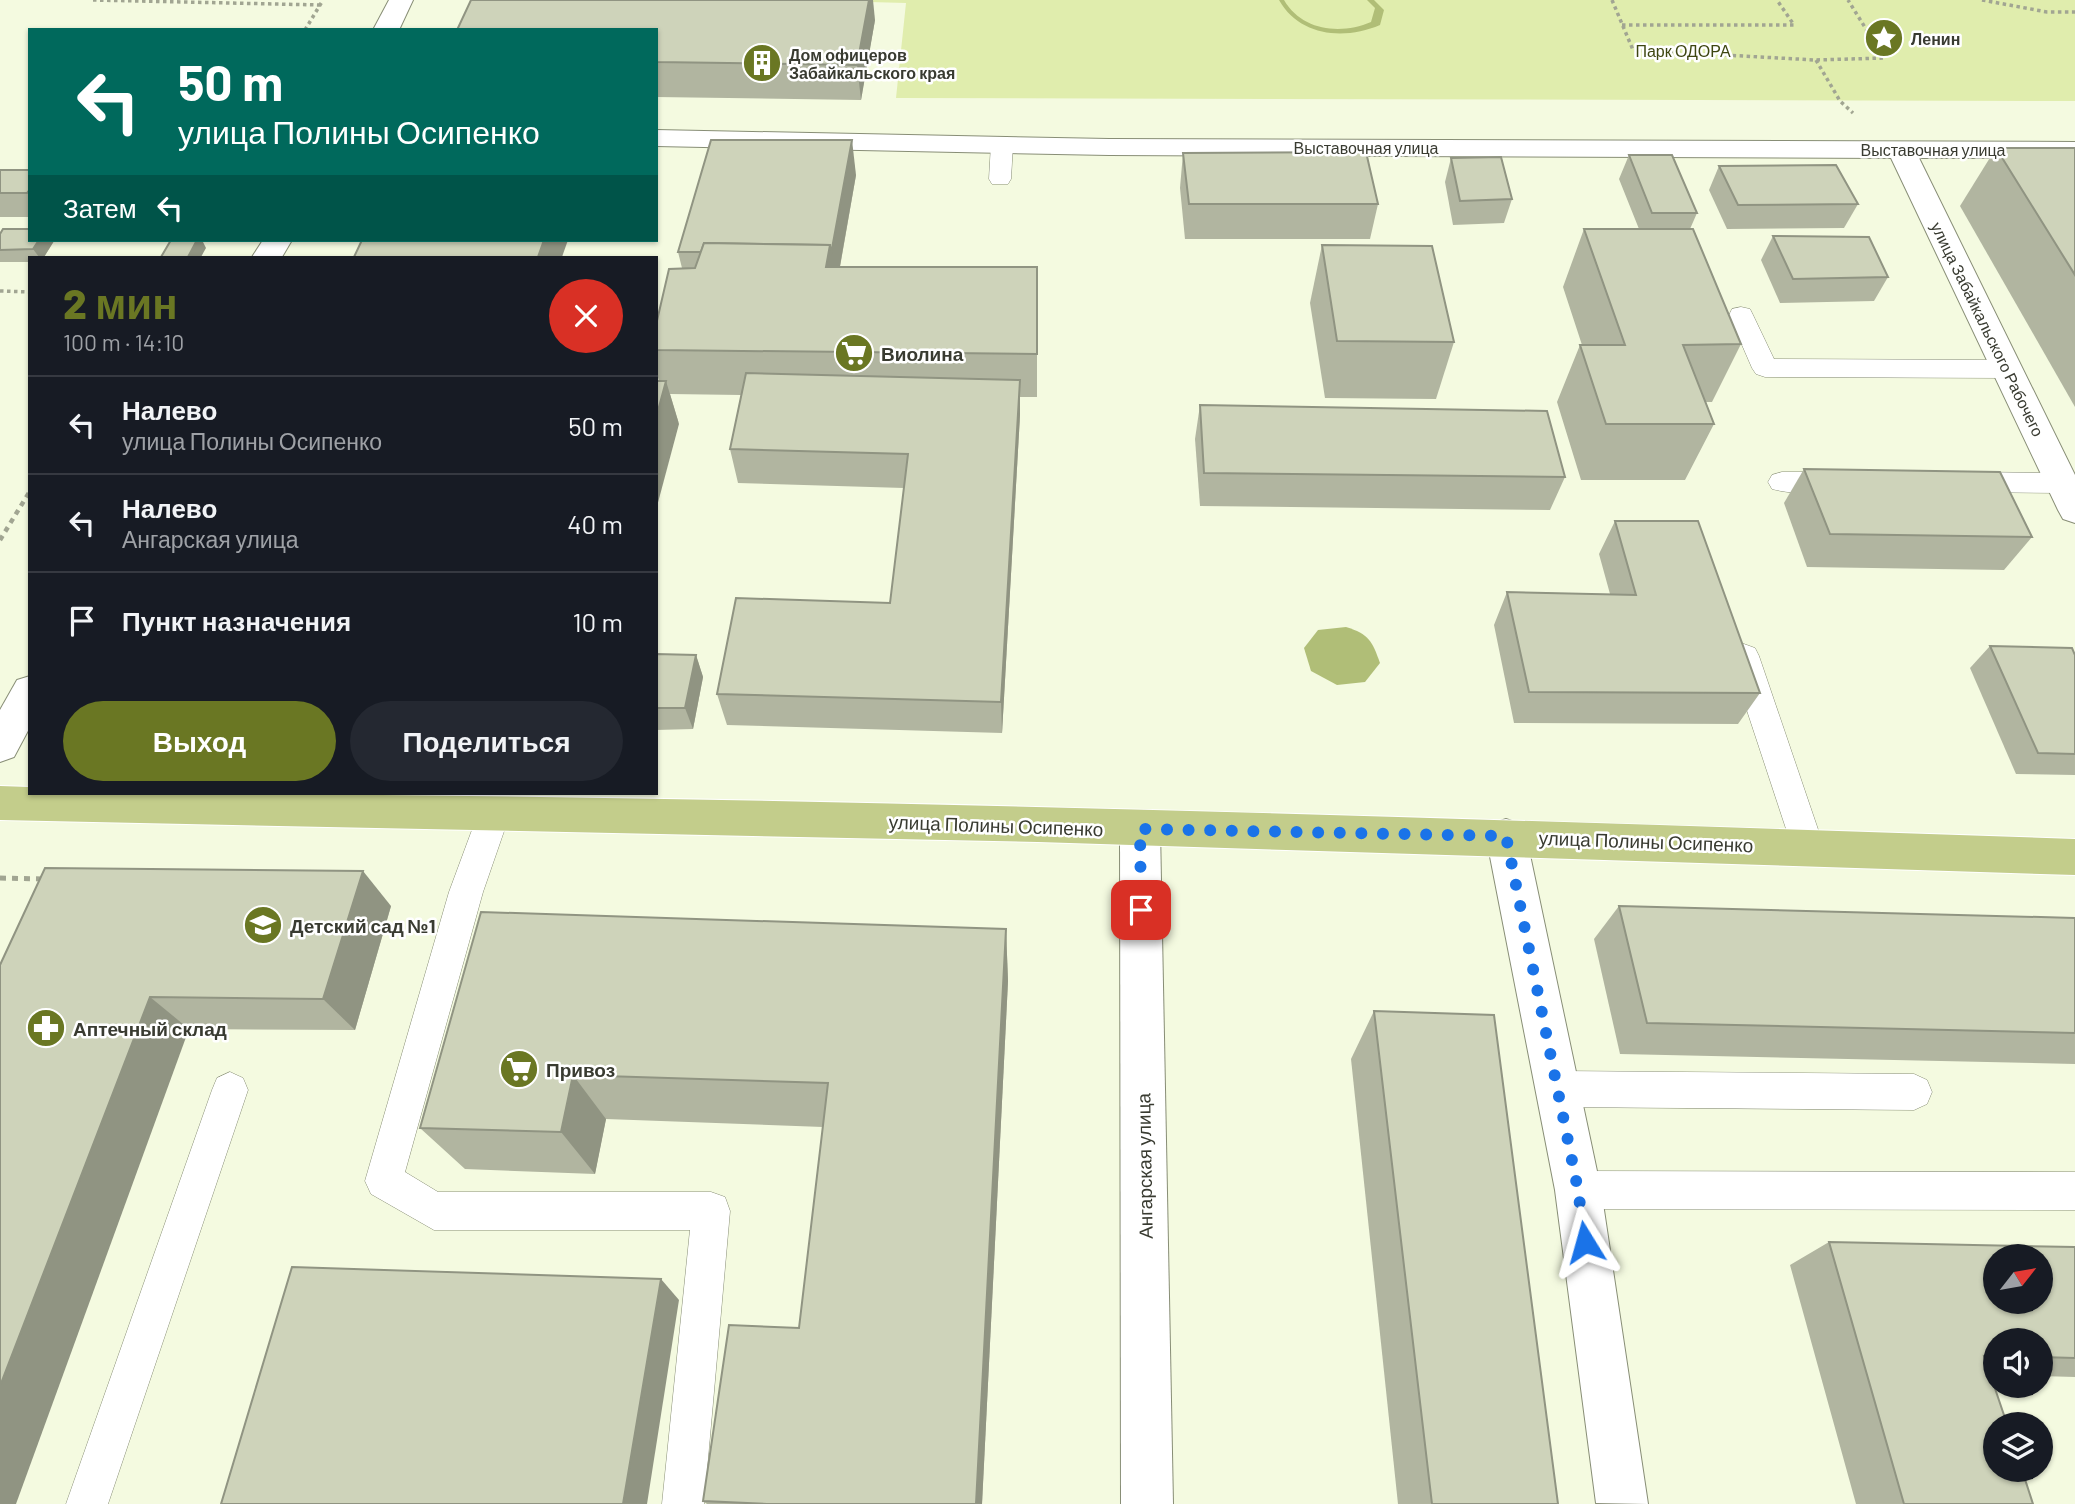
<!DOCTYPE html>
<html lang="ru">
<meta charset="utf-8">
<style>
:root{--surface:#171b24;--page:#242831;--text:#f1f3f6;--muted:#9ea1a6;--line:#363941;--accent:#6a7723}
body{margin:0;font-family:Barlow,sans-serif;background:var(--page);color:var(--text);height:100vh;display:flex;flex-direction:column;font-size:26px;white-space:nowrap}
*{box-sizing:border-box;margin:0}
p{font-size:23px;color:var(--muted)}
.icon{flex:none;width:38px;height:38px;fill:none;stroke:currentColor;stroke-width:2;stroke-linecap:round;stroke-linejoin:round}
.map{position:relative;flex:1;overflow:hidden}
.drawer{position:absolute;left:28px;top:256px;width:630px;height:539px;display:flex;flex-direction:column;background:var(--surface);border-radius:0px;box-shadow:0 2px 5px #0004}
.drawer>*{flex:none}
.hud{position:absolute;left:28px;top:28px;width:630px;height:214px;border-radius:0px;box-shadow:0 2px 5px #0004;background:#00695c;color:#fff;overflow:hidden}
.needle{width:46px;rotate:59deg}
.controls{position:absolute;left:1983px;top:1244px;display:grid;gap:14px}
.controls a{display:grid;place-items:center;width:70px;height:70px;border-radius:50%;background:var(--surface);box-shadow:0 2px 5px #0004;font-size:35px}
.pin{position:absolute;display:grid;place-items:center;width:60px;height:60px;color:#fff;margin:-30px;border-radius:14px;box-shadow:0 4px 10px #0006}
.me{position:absolute;width:77px;margin:-38px;rotate:352deg;stroke-linejoin:round;filter:drop-shadow(0 0 5px #0008)}
.turn{display:flex;align-items:center;gap:24px;height:147px;padding:0 35px;font-size:32px}
.turn .icon{width:91px;height:91px;stroke-width:2.5}
.turn b{display:block;font-size:49px;line-height:60px}
.then{display:flex;align-items:center;height:66px;padding:0 35px;background:#0003;gap:14px;font-size:26px}
.round{display:grid;place-items:center;flex:none;width:74px;height:74px;border-radius:37px;background:var(--page)}
.headline{display:flex;align-items:center;justify-content:space-between;height:119px;padding:0 35px}
h1{font-size:42px;font-weight:800;line-height:52px;color:var(--accent)}
.action{display:flex;gap:14px;margin-top:auto;padding:14px 35px}
.action a{flex:1;height:80px;border-radius:42px;background:var(--accent);color:#fff;font-size:28px;font-weight:800;line-height:80px;text-align:center}
.action a+a{background:var(--page);color:var(--text)}
ul{padding:0;list-style:none}
li{display:flex;align-items:center;gap:21px;height:98px;padding:0 35px;border-top:2px solid var(--line)}
li div{flex:1}
li b{display:block;font-size:26px}
li em{font-style:normal}
.map>svg:first-child{display:block}
.green{fill:#e0edad}
.water{fill:#b0be77}
.lines{fill:none;stroke-linecap:round;stroke-linejoin:round}
.service-casing{stroke:#888e76;stroke-width:1}
.minor-casing{stroke:#888e76;stroke-width:2}
.secondary-casing{stroke:#888e76;stroke-width:2}
.primary-casing{stroke:#fff;stroke-width:2}
.path-far2{stroke:#a1a592;stroke-width:3.5;stroke-dasharray:3.5 3.5;stroke-linecap:butt}
.path-far1{stroke:#a1a592;stroke-width:4.5;stroke-dasharray:5 5;stroke-linecap:butt}
.path{stroke:#a1a592;stroke-width:5;stroke-dasharray:6 6;stroke-linecap:butt}
.service{fill:#fff;fill-rule:evenodd}
.minor{fill:#fff;fill-rule:evenodd}
.secondary{fill:#fff;fill-rule:evenodd}
.primary{fill:#c3cd8b;fill-rule:evenodd}
.wall{fill:#b1b5a0}
.shaded-wall{fill:#909482}
.building{fill:#ced3ba;stroke:#909482;stroke-width:2;fill-rule:evenodd}
.route{stroke:#1a73e8;stroke-width:12;stroke-dasharray:0 21.6}
.labels{text-anchor:middle;dominant-baseline:central;stroke-width:5;stroke-linejoin:round;paint-order:stroke}
.far-poi-label{font-size:16px;font-weight:bold;fill:#393b31;stroke:#fff;text-anchor:start}
.far-park-label{font-size:16px;fill:#3e4611;stroke:#fff}
.far-street-label{font-size:16px;fill:#393b31;stroke:#fff}
.poi-label{font-size:19px;font-weight:bold;fill:#393b31;stroke:#fff;text-anchor:start}
.street-label{font-size:19px;fill:#393b31;stroke:#fff}
</style>
<div class="map">
<svg width="2075" height="1504" viewBox="0 0 2075 1504">
<rect width="100%" height="100%" fill="#f4fae0"/>
<!-- green -->
<polygon class="green" points="795,0 2075,0 2075,101 896,98 906,3"/>
<!-- water -->
<g class="water">
<path d="M 1279,0 L 1284,0 C 1302,31 1341,35 1371,22 L 1375,8 L 1367,0 L 1374,0 L 1384,10 L 1380,25 C 1345,40 1300,37 1279,0 Z"/>
<path d="M 1346,627 C 1369,634 1372,641 1380,663 L 1365,682 L 1337,685 L 1311,671 L 1304,648 L 1318,630 Z"/>
</g>
<g class="lines">
<!-- service casing -->
<g class="service-casing">
<g id="service">
<polygon points="1002,137 1010,139 1013,144 1011,179 1008,184 992,184 989,179 991,144 994,139"/>
<polygon points="1741,307 1750,309 1753,315 1774,359 2008,360 2017,363 2021,369 2017,375 2008,378 1765,377 1756,374 1752,368 1729,315 1732,309"/>
<path d="M 1782,472 L 1840,472 L 1850,475 L 1854,482 L 1850,489 C 1828,495 1794,495 1772,489 L 1768,482 L 1772,475 Z"/>
<polygon points="1962,472 2062,473 2072,476 2075,484 2072,490 2062,493 1962,492 1952,489 1948,482 1952,475"/>
<polygon points="1744,644 1755,648 1759,656 1824,847 1820,857 1808,861 1796,857 1792,847 1729,656 1733,648"/>
<polygon points="495,797 506,801 511,811 483,892 405,1172 438,1192 711,1192 725,1197 730,1211 704,1504 662,1504 690,1230 434,1230 371,1194 365,1181 449,892 479,811 484,801"/>
<polygon points="1557,1071 1914,1074 1927,1080 1932,1092 1927,1104 1914,1110 1557,1107 1544,1101 1539,1089 1544,1077"/>
<polygon points="230,1072 243,1078 248,1090 108,1504 66,1504 212,1090 217,1078"/>
<polygon points="1578,1171 2075,1172 2075,1210 1578,1209 1565,1203 1559,1190 1565,1177"/>
</g>
</g>
<!-- minor casing -->
<g class="minor-casing">
<g id="minor">
<polygon points="656,130 1109,139 2075,142 2075,158 1919,158 2075,475 2075,523 2063,519 2058,510 1891,158 1109,155 656,146"/>
<polygon points="1140,812 1154,817 1160,829 1173,1504 1121,1504 1120,829 1126,817"/>
<polygon points="1506,819 1520,824 1526,836 1601,1190 1648,1504 1596,1503 1555,1190 1486,836 1492,824"/>
</g>
</g>
<!-- secondary casing -->
<g class="secondary-casing">
<g id="secondary">
<polygon points="389,0 413,0 399,30 373,30"/>
<polygon points="263,240 292,240 282,257 252,257"/>
<polygon points="30,676 30,727 14,757 0,762 0,710 17,680"/>
</g>
</g>
<!-- primary casing -->
<g class="primary-casing">
<path id="primary" d="M 0,786 L 30,787 L 30,793 C 712,793 1394,816 2075,839 L 2075,875 L 1038,842 L 0,820 Z"/>
</g>
<!-- path-far2 -->
<g class="path-far2">
<polyline points="93,0 320,5"/>
<polyline points="1612,0 1633,50 1815,60 1884,58 1848,0"/>
<polyline points="1982,0 2047,12 2075,12"/>
<polyline points="1622,25 1794,25 1777,0"/>
<polyline points="305,30 323,0"/>
<polyline points="1816,60 1840,101 1853,113"/>
<polyline points="0,291 30,292"/>
</g>
<!-- path-far1 -->
<polyline class="path-far1" points="0,540 30,491"/>
<!-- path -->
<polyline class="path" points="0,878 45,879"/>
<!-- service -->
<use href="#service" class="service"/>
<!-- minor -->
<use href="#minor" class="minor"/>
<!-- secondary -->
<use href="#secondary" class="secondary"/>
<!-- primary -->
<use href="#primary" class="primary"/>
</g>
<!-- wall -->
<g class="wall">
<polygon points="875,20 861,100 656,97 656,30"/>
<polygon points="1996,148 2075,148 2075,407 1960,206"/>
<polygon points="1183,153 1378,204 1370,239 1185,239 1180,188"/>
<polygon points="1629,155 1697,213 1690,229 1741,344 1712,402 1706,402 1714,424 1685,480 1581,480 1557,402 1580,345 1582,345 1563,287 1584,229 1639,229 1619,179"/>
<polygon points="1451,158 1512,199 1504,223 1453,225 1445,182"/>
<polygon points="1719,166 1858,204 1844,228 1727,229 1709,190"/>
<rect x="0" y="170" width="30" height="47"/>
<polygon points="856,175 840,267 1037,267 1037,397 1020,397 1020,415 1002,733 727,725 717,694 890,603 904,488 738,483 730,449 741,395 670,394 679,424 659,381 656,371 656,325 682,268 678,252"/>
<polygon points="0,234 54,241 44,257 30,257 30,262 0,262"/>
<polygon points="1773,236 1888,277 1874,301 1780,303 1761,260"/>
<polygon points="1322,245 1454,342 1436,399 1325,398 1310,303"/>
<polygon points="1200,405 1565,477 1550,510 1200,506 1195,439"/>
<polygon points="1804,469 2032,537 2004,570 1807,567 1784,503"/>
<polygon points="1615,521 1760,693 1738,724 1514,723 1494,625 1507,592 1610,594 1599,554"/>
<polygon points="1990,646 2075,655 2075,775 2016,774 1970,668"/>
<polygon points="656,654 696,655 703,677 693,729 656,730"/>
<polygon points="391,906 355,1030 189,1029 0,965"/>
<polygon points="1619,906 2075,918 2075,1064 1620,1054 1594,939"/>
<polygon points="481,912 1006,929 1008,981 982,1504 707,1504 703,1501 799,1328 823,1127 606,1119 595,1174 465,1169 420,1128"/>
<polygon points="1374,1011 1558,1504 1398,1504 1351,1059"/>
<polygon points="1829,1242 2075,1247 2075,1377 2040,1376 2040,1340 1995,1340 1995,1375 1990,1375 2033,1504 1856,1504 1790,1265"/>
</g>
<!-- shaded-wall -->
<g class="shaded-wall">
<polygon points="869,0 873,0 875,20 861,100 857,65"/>
<polygon points="852,140 856,175 832,311 826,267"/>
<polygon points="39,240 53,240 54,241 44,257 39,257 33,249"/>
<polygon points="197,240 202,240 206,248 201,257 188,257"/>
<polygon points="544,240 568,240 562,257 538,257"/>
<polygon points="1020,380 1020,415 1002,733 1001,702"/>
<polygon points="666,381 679,424 656,510 656,418"/>
<polygon points="696,655 703,677 693,729 685,708"/>
<polygon points="363,871 391,906 355,1030 323,999"/>
<polygon points="1006,929 1008,981 982,1504 976,1504"/>
<polygon points="150,997 189,1029 16,1504 0,1504 0,1386"/>
<polygon points="573,1075 606,1119 595,1174 561,1132"/>
<polygon points="661,1279 679,1300 647,1504 623,1504"/>
</g>
<!-- building -->
<g class="building">
<polygon points="471,0 869,0 857,65 656,62 656,30 457,30"/>
<polygon points="711,140 852,140 831,254 830,245 704,243 701,252 678,252"/>
<polygon points="1996,148 2075,148 2075,275"/>
<polygon points="1366,152 1378,204 1189,204 1183,153"/>
<polygon points="1629,155 1672,155 1697,213 1652,213"/>
<polygon points="1501,157 1512,199 1460,201 1451,158"/>
<polygon points="1836,165 1858,204 1738,205 1719,166"/>
<polygon points="0,170 30,170 30,189 27,193 0,193"/>
<polygon points="3,229 30,229 30,240 39,240 33,249 0,250 0,234"/>
<polygon points="1584,229 1693,229 1741,344 1683,345 1714,424 1606,424 1580,345 1625,345"/>
<polygon points="1773,236 1869,237 1888,277 1793,279"/>
<polygon points="171,240 197,240 188,257 161,257"/>
<polygon points="362,240 544,240 538,257 354,257"/>
<polygon points="704,243 830,245 826,267 1037,267 1037,354 656,350 656,325 669,269 695,268"/>
<polygon points="1322,245 1432,246 1454,342 1337,341"/>
<polygon points="746,373 1020,380 1001,702 717,694 736,598 890,603 908,454 730,449"/>
<polygon points="656,381 666,381 656,418"/>
<polygon points="1200,405 1547,411 1565,477 1204,473"/>
<polygon points="1804,469 2000,472 2032,537 1830,534"/>
<polygon points="1615,521 1698,521 1760,693 1529,692 1507,592 1636,595"/>
<polygon points="1990,646 2072,648 2075,655 2075,754 2038,753"/>
<polygon points="656,654 696,655 685,708 656,708"/>
<polygon points="45,868 363,871 323,999 150,997 0,1386 0,965"/>
<polygon points="1619,906 2075,918 2075,1033 1647,1023"/>
<polygon points="481,912 1006,929 976,1504 767,1504 703,1501 729,1325 799,1328 828,1083 573,1075 561,1132 420,1128"/>
<polygon points="1374,1011 1494,1015 1558,1504 1432,1504"/>
<path d="M 1829,1242 L 2075,1247 L 2075,1358 L 2040,1357 L 2040,1340 L 1995,1340 L 1995,1357 L 1984,1356 L 2007,1424 L 1995,1424 L 1995,1470 L 2022,1470 L 2033,1504 L 1904,1504 ZM 1995,1256 L 2040,1256 L 2040,1302 L 1995,1302 Z"/>
<polygon points="292,1267 661,1279 623,1504 221,1504"/>
</g>
<g class="lines">
<!-- route -->
<polyline class="route" points="1141,910 1140,829 1506,836 1578,1190 1585,1242"/>
</g>
<!-- icons -->
<defs>
<g id="sight-disc" transform="scale(2.0125)"><circle r="9.5" fill="#6a7723" stroke="#fff"/><path d="M0-6L1.8-2.2L6-1.7L2.9 1.2L3.7 5.4L0 3.3L-3.7 5.4L-2.9 1.2L-6-1.7L-1.8-2.2Z" fill="#fff"/></g>
<g id="building-disc" transform="scale(2.0125)"><circle r="9.5" fill="#6a7723" stroke="#fff"/><path d="M-4-6H4V6H1V3H-1V6H-4ZM-2.5-4.3h1.7v1.8h-1.7ZM.8-4.3h1.7v1.8H.8ZM-2.5-1h1.7V.8h-1.7ZM.8-1h1.7V.8H.8Z" fill="#fff"/></g>
<g id="supermarket-disc" transform="scale(2.0125)"><circle r="9.5" fill="#6a7723" stroke="#fff"/><path d="M-6-5.5h2.5l.6 2H6L4.5 2H-2.5L-4.4-4H-6ZM-1.5 3.2a1.3 1.3 0 1 0 .1 0ZM3 3.2a1.3 1.3 0 1 0 .1 0Z" fill="#fff"/></g>
<g id="school-disc" transform="scale(2.0125)"><circle r="9.5" fill="#6a7723" stroke="#fff"/><path d="M0-5L7-2L0 1L-7-2ZM-4 1L0 2.5L4 1V4Q0 6-4 4Z" fill="#fff"/></g>
<g id="pharmacy-disc" transform="scale(2.0125)"><circle r="9.5" fill="#6a7723" stroke="#fff"/><path d="M-2-6h4v4h4v4h-4v4h-4v-4h-4v-4h4Z" fill="#fff"/></g>
</defs>
<g fill-rule="evenodd">
<use href="#sight-disc" x="1884" y="38"/>
<use href="#building-disc" x="762" y="63"/>
<use href="#supermarket-disc" x="854" y="353"/>
<use href="#school-disc" x="263" y="925"/>
<use href="#pharmacy-disc" x="46" y="1028"/>
<use href="#supermarket-disc" x="519" y="1069"/>
</g>
<g class="labels">
<!-- far-poi labels -->
<g class="far-poi-label">
<text x="1911" y="38">Ленин</text>
<text x="789" y="54">Дом офицеров<tspan x="789" dy="18">Забайкальского края</tspan></text>
</g>
<!-- far-park labels -->
<g class="far-park-label">
<text x="1683" y="50">Парк ОДОРА</text>
</g>
<!-- far-street labels -->
<g class="far-street-label">
<text x="1366" y="147">Выставочная улица</text>
<text x="1933" y="149">Выставочная улица</text>
<text transform="translate(1988 329) rotate(64)">улица Забайкальского Рабочего</text>
</g>
<!-- poi labels -->
<g class="poi-label">
<text x="881" y="353">Виолина</text>
<text x="290" y="925">Детский сад №1</text>
<text x="73" y="1028">Аптечный склад</text>
<text x="546" y="1069">Привоз</text>
</g>
<!-- street labels -->
<g class="street-label">
<text transform="translate(996 825) rotate(2)">улица Полины Осипенко</text>
<text transform="translate(1646 841) rotate(2)">улица Полины Осипенко</text>
<text transform="translate(1144 1166) rotate(-91)">Ангарская улица</text>
</g>
</g>
</svg>
<div class="controls">
<a><svg class="needle" viewBox="-14 -14 28 28"><path d="M0-13l5 13h-10z" fill="#e53935"/><path d="M0 13l5-13h-10z" fill="#9ea1a6"/></svg></a>
<a><svg class="icon" aria-label="sound" viewBox="0 0 24 24"><path d="M4 9h4l5-4v14l-5-4H4zM17 9q2 3 0 6"/></svg></a>
<a><svg class="icon" aria-label="layers" viewBox="0 0 24 24"><path d="M12 4l9 5-9 5-9-5zM3 14l9 5 9-5"/></svg></a>
</div>
<div class="pin" style="left:1141px;top:910px;background:#d93025"><svg class="icon" aria-label="arrive" viewBox="0 0 24 24"><path d="M6 21V4h12l-3 4 3 4H6"/></svg></div>
<svg class="me" style="left:1585px;top:1242px" viewBox="-20 -20 40 40"><path d="M0-17L14 15 0 8-14 15z" fill="#1a73e8" stroke="#fff" stroke-width="4"/></svg>
<div class="hud">
<div class="turn"><svg class="icon" aria-label="left" viewBox="0 0 24 24"><path d="M17 20v-9H6M10 6l-5 5 5 5"/></svg><div><b>50 m</b>улица Полины Осипенко</div></div>
<div class="then">Затем<svg class="icon" aria-label="left" viewBox="0 0 24 24"><path d="M17 20v-9H6M10 6l-5 5 5 5"/></svg></div>
</div>
<section class="drawer">
<div class="headline"><div><h1>2 мин</h1><p>100 m · 14:10</p></div><a class="round" style="background:#d93025;color:#fff"><svg class="icon" aria-label="close" viewBox="0 0 24 24"><path d="M6 6l12 12M18 6L6 18"/></svg></a></div>
<ul>
<li><svg class="icon" aria-label="left" viewBox="0 0 24 24"><path d="M17 20v-9H6M10 6l-5 5 5 5"/></svg><div><b>Налево</b><p>улица Полины Осипенко</p></div><em>50 m</em></li>
<li><svg class="icon" aria-label="left" viewBox="0 0 24 24"><path d="M17 20v-9H6M10 6l-5 5 5 5"/></svg><div><b>Налево</b><p>Ангарская улица</p></div><em>40 m</em></li>
<li><svg class="icon" aria-label="arrive" viewBox="0 0 24 24"><path d="M6 21V4h12l-3 4 3 4H6"/></svg><div><b>Пункт назначения</b></div><em>10 m</em></li>
</ul>
<div class="action"><a>Выход</a><a>Поделиться</a></div>
</section>
</div>
